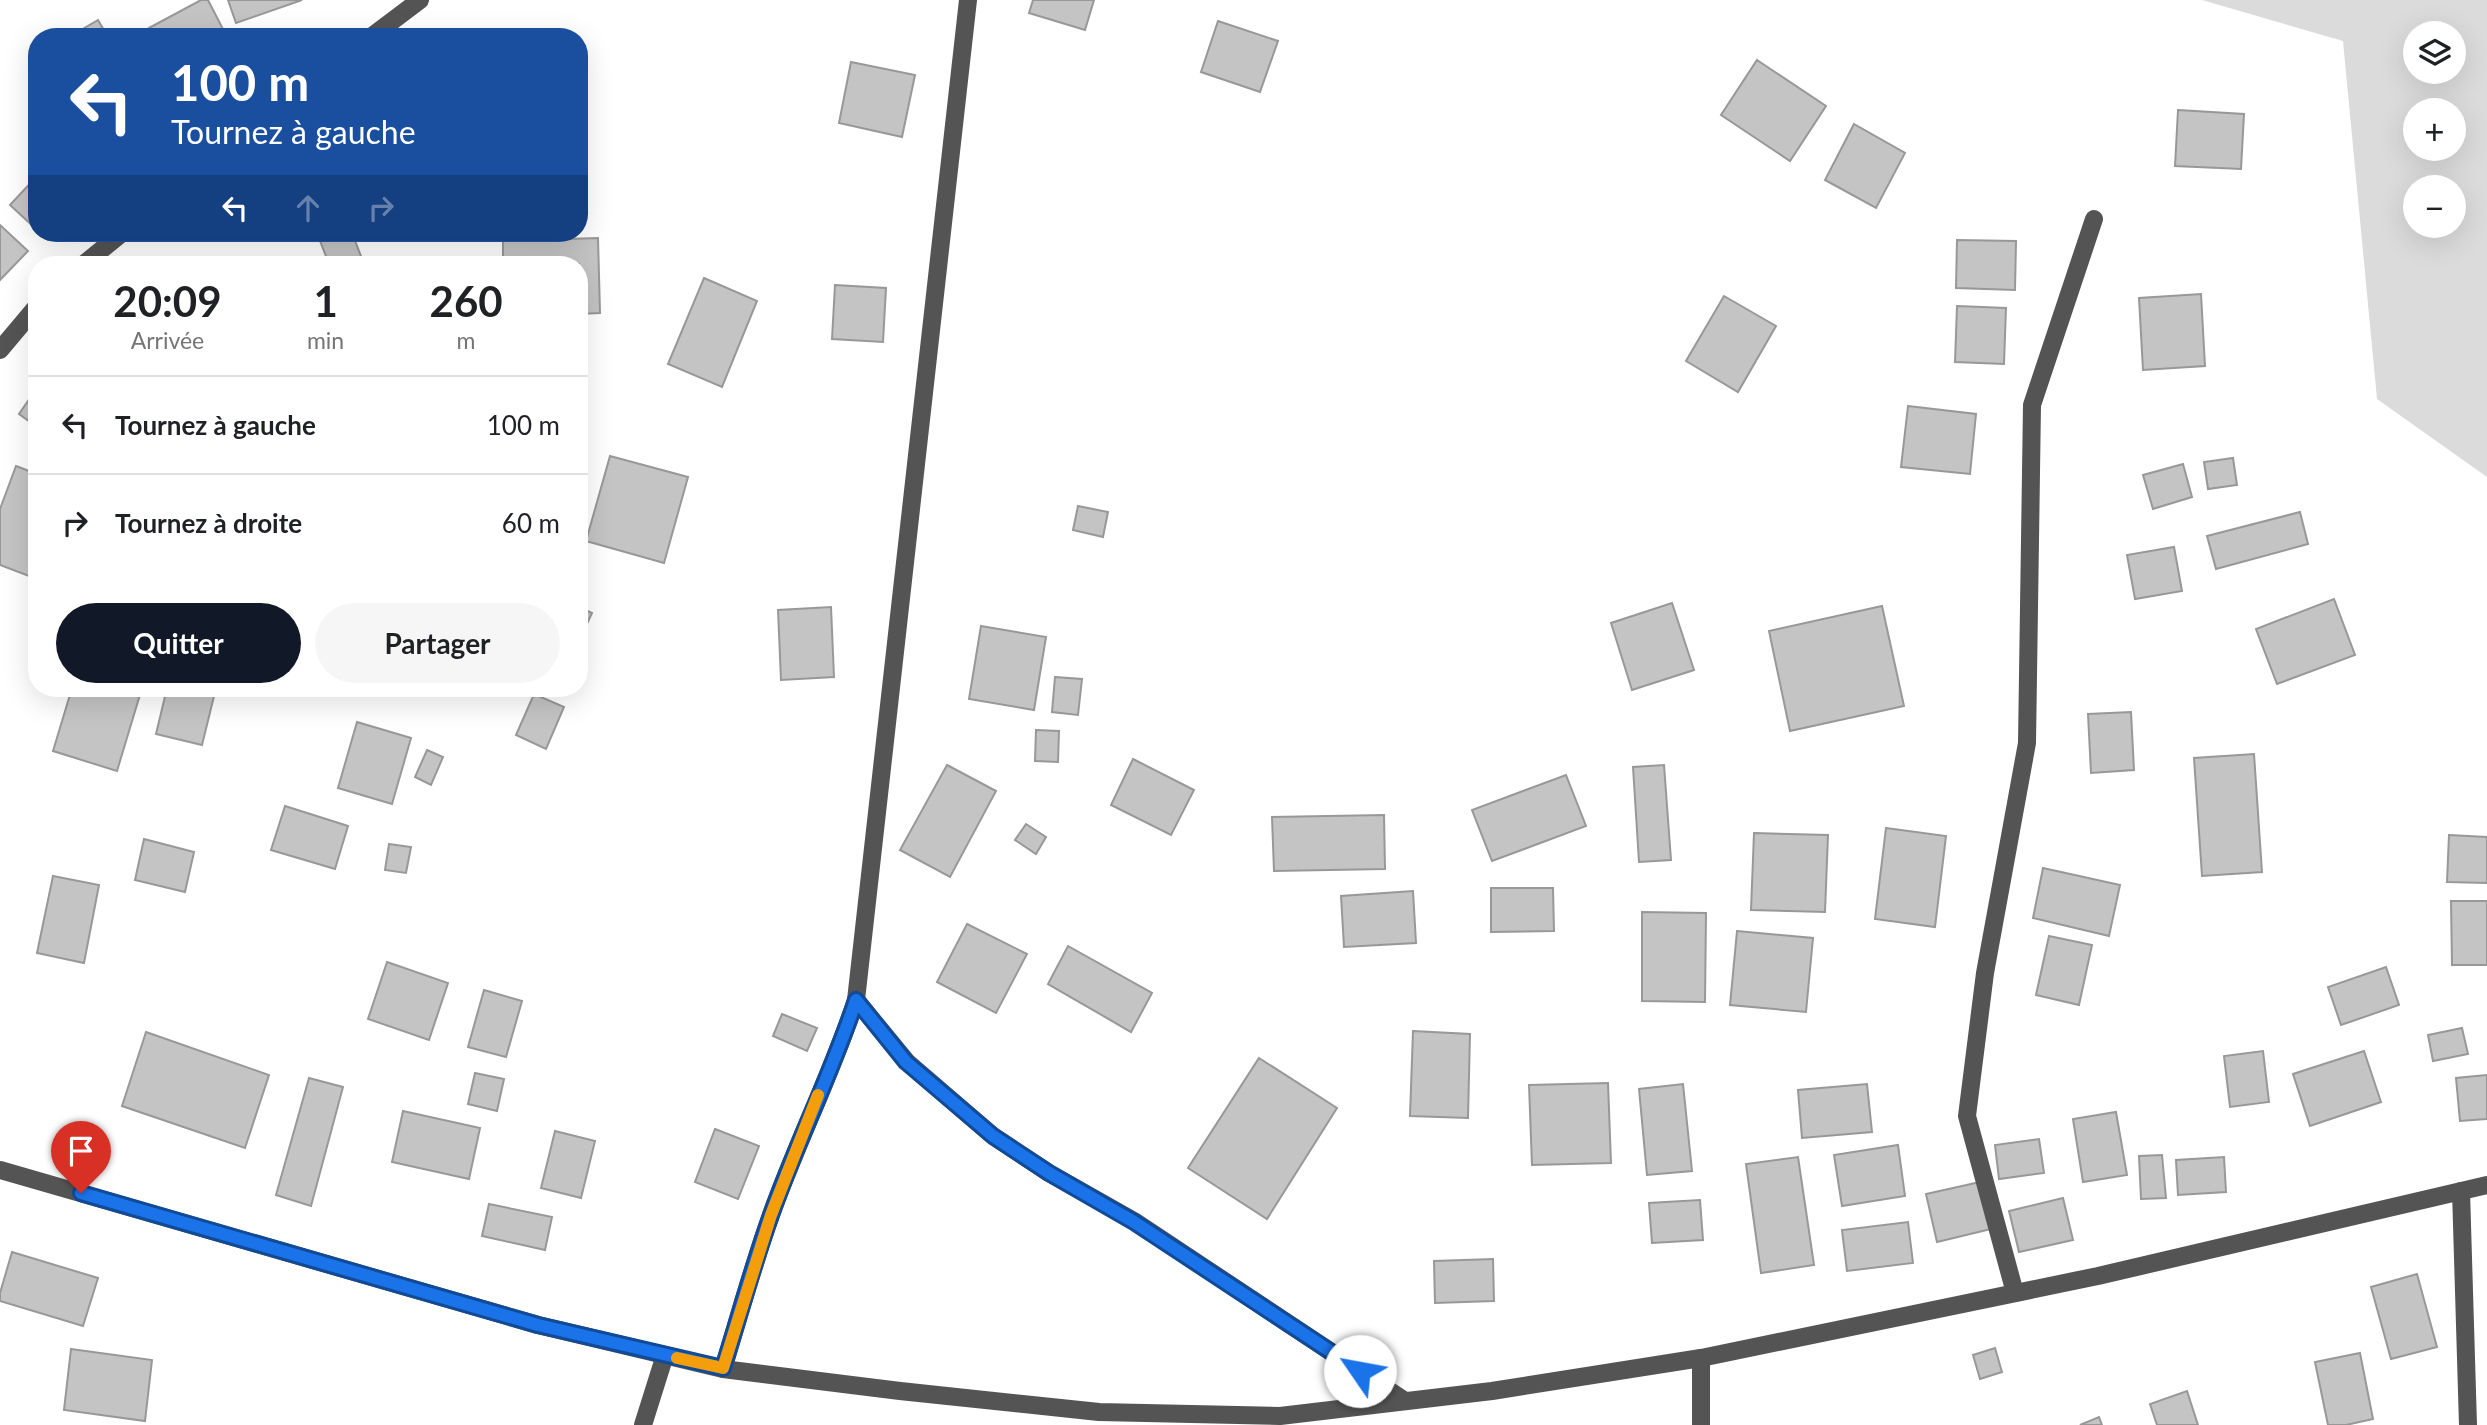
<!DOCTYPE html>
<html lang="fr">
<meta charset="utf-8">
<style>
:root{--surface:#fff;--page:#f6f6f6;--text:#202124;--muted:#757577;--line:#e0e0e0;--accent:#111827}
body{margin:0;font-family:Lato,sans-serif;background:var(--page);color:var(--text);height:100vh;display:flex;flex-direction:column;font-size:26px;white-space:nowrap}
*{box-sizing:border-box;margin:0}
p{font-size:23px;color:var(--muted)}
.icon{flex:none;width:38px;height:38px;fill:none;stroke:currentColor;stroke-width:2;stroke-linecap:round;stroke-linejoin:round}
.map{position:relative;flex:1;overflow:hidden}
.panel{position:absolute;left:28px;top:256px;width:560px;height:441px;display:flex;flex-direction:column;background:var(--surface);border-radius:28px;box-shadow:0 7px 28px #0002}
.panel>*{flex:none}
.top-card{position:absolute;left:28px;top:28px;width:560px;height:214px;border-radius:28px;box-shadow:0 7px 28px #0002;background:#1a4fa0;color:#fff;overflow:hidden}
.tools{position:absolute;left:2403px;top:21px;display:grid;gap:14px}
.tools a{display:grid;place-items:center;width:63px;height:63px;border-radius:50%;background:var(--surface);box-shadow:0 7px 28px #0002;font-size:35px}
.pin{position:absolute;display:grid;place-items:center;width:60px;height:60px;color:#fff;margin:-72px -30px;border-radius:50% 50% 50% 0;rotate:-45deg;box-shadow:0 0 7px #0007}
.pin .icon{rotate:45deg}
.me{position:absolute;width:77px;margin:-38px;rotate:303deg;stroke-linejoin:round;filter:drop-shadow(0 0 5px #0008)}
.turn{display:flex;align-items:center;gap:24px;height:147px;padding:0 28px;font-size:32px}
.turn .icon{width:91px;height:91px;stroke-width:2.5}
.turn b{display:block;font-size:49px;line-height:60px}
.lanes{display:flex;align-items:center;height:66px;padding:0 28px;background:#0003;justify-content:center;gap:35px;direction:ltr}
.lanes .off{opacity:.35}
.eta{display:flex;justify-content:space-evenly;align-items:center;height:119px;text-align:center}
.eta b{font-size:42px;font-weight:700;line-height:49px}
.button{display:flex;gap:14px;margin-top:auto;padding:14px 28px}
.button a{flex:1;height:80px;border-radius:42px;background:var(--accent);color:#fff;font-size:28px;font-weight:700;line-height:80px;text-align:center}
.button a+a{background:var(--page);color:var(--text)}
ul{padding:0;list-style:none}
li{display:flex;align-items:center;gap:21px;height:98px;padding:0 28px;border-top:2px solid var(--line)}
li div{flex:1}
li b{display:block;font-size:26px}
li em{font-style:normal}
.map>svg:first-child{display:block}
.green{fill:#dbdbdb;fill-rule:evenodd}
.building{fill:#c4c4c4;stroke:#989898;stroke-width:2}
.lines{fill:none;stroke-linecap:round;stroke-linejoin:round}
.minor{stroke:#545454;stroke-width:18}
.route-casing{stroke:#114b97;stroke-width:18}
.route{stroke:#1a73e8;stroke-width:12}
.slow{stroke:#f59e0b;stroke-width:12}
</style>
<div class="map">
<svg width="2487" height="1425" viewBox="0 0 2487 1425">
<rect width="100%" height="100%" fill="#fff"/>
<!-- green -->
<path class="green" d="M 2202,0 L 2487,0 L 2487,477 L 2377,399 L 2343,41 ZM 2415,33 L 2454,33 L 2454,72 L 2415,72 ZM 2415,110 L 2454,110 L 2454,149 L 2415,149 ZM 2415,187 L 2454,187 L 2454,226 L 2415,226 Z"/>
<!-- building -->
<g class="building">
<polygon points="201,0 208,0 227,37 154,37 149,28"/>
<polygon points="228,0 302,0 236,23"/>
<polygon points="1033,0 1094,0 1085,30 1029,13"/>
<polygon points="98,20 108,37 69,37"/>
<polygon points="1218,21 1278,41 1260,92 1201,72"/>
<polygon points="1757,60 1826,106 1790,161 1721,115"/>
<polygon points="851,62 915,75 902,137 839,123"/>
<polygon points="2178,110 2244,114 2241,169 2175,166"/>
<polygon points="1854,124 1905,153 1876,208 1825,180"/>
<polygon points="37,176 37,230 10,205"/>
<polygon points="0,225 28,251 0,280"/>
<polygon points="40,233 55,233 48,240"/>
<polygon points="317,233 352,233 364,264 329,264"/>
<polygon points="598,238 600,313 579,314 579,264 503,264 503,241"/>
<polygon points="1957,240 2016,241 2015,290 1956,288"/>
<polygon points="704,278 757,301 722,387 668,364"/>
<polygon points="835,285 886,288 883,342 832,339"/>
<polygon points="2201,294 2205,366 2143,370 2139,298"/>
<polygon points="1724,296 1776,326 1738,392 1686,361"/>
<polygon points="1957,306 2006,308 2004,364 1955,362"/>
<polygon points="32,395 37,398 37,427 19,414"/>
<polygon points="1908,406 1976,414 1970,474 1901,467"/>
<polygon points="610,456 688,477 664,563 586,541"/>
<polygon points="2233,458 2237,485 2208,489 2204,462"/>
<polygon points="2183,464 2192,497 2153,509 2143,475"/>
<polygon points="16,466 37,474 37,579 0,565 0,509"/>
<polygon points="1078,506 1108,512 1103,537 1073,530"/>
<polygon points="2300,512 2308,544 2216,569 2207,536"/>
<polygon points="2174,547 2182,591 2135,599 2127,555"/>
<polygon points="2334,599 2355,655 2277,684 2256,629"/>
<polygon points="1672,603 1694,670 1632,690 1611,623"/>
<polygon points="1882,606 1904,706 1790,731 1769,631"/>
<polygon points="579,607 592,613 579,641"/>
<polygon points="831,607 834,677 781,680 778,610"/>
<polygon points="981,626 1046,637 1034,710 969,699"/>
<polygon points="1055,677 1082,679 1078,715 1052,712"/>
<polygon points="72,688 142,688 117,771 53,751"/>
<polygon points="167,688 216,688 202,745 156,734"/>
<polygon points="534,694 564,707 546,749 516,735"/>
<polygon points="2131,712 2134,770 2091,773 2088,714"/>
<polygon points="357,722 411,738 392,804 338,788"/>
<polygon points="1036,730 1059,731 1058,762 1035,761"/>
<polygon points="427,750 443,757 431,785 415,777"/>
<polygon points="2254,754 2262,872 2202,876 2194,758"/>
<polygon points="1133,759 1194,790 1171,835 1111,805"/>
<polygon points="947,765 996,791 950,877 900,850"/>
<polygon points="1664,765 1671,860 1639,862 1633,767"/>
<polygon points="1566,775 1586,826 1492,861 1472,810"/>
<polygon points="285,806 348,826 335,869 271,850"/>
<polygon points="1384,815 1385,869 1274,871 1272,817"/>
<polygon points="1026,824 1046,837 1036,854 1015,840"/>
<polygon points="1886,828 1946,836 1935,927 1875,919"/>
<polygon points="1754,833 1828,835 1825,912 1751,910"/>
<polygon points="2449,835 2487,837 2487,883 2447,882"/>
<polygon points="144,839 194,852 185,892 135,880"/>
<polygon points="389,844 411,847 406,873 385,870"/>
<polygon points="2043,868 2120,885 2109,936 2033,918"/>
<polygon points="53,876 99,885 84,963 37,953"/>
<polygon points="1491,888 1553,888 1554,931 1491,932"/>
<polygon points="1413,891 1416,943 1344,947 1341,896"/>
<polygon points="2451,901 2487,901 2487,965 2452,965"/>
<polygon points="1642,912 1706,913 1705,1002 1642,1001"/>
<polygon points="967,924 1027,954 996,1013 937,982"/>
<polygon points="1737,931 1813,938 1806,1012 1730,1005"/>
<polygon points="2049,936 2092,945 2079,1005 2036,995"/>
<polygon points="1068,946 1152,993 1131,1032 1048,984"/>
<polygon points="387,962 448,983 429,1040 368,1019"/>
<polygon points="2386,967 2399,1005 2341,1025 2328,987"/>
<polygon points="484,990 522,1001 506,1057 468,1047"/>
<polygon points="782,1014 817,1028 807,1051 773,1036"/>
<polygon points="2462,1028 2468,1054 2433,1061 2428,1035"/>
<polygon points="1413,1031 1470,1034 1468,1118 1410,1116"/>
<polygon points="146,1032 269,1075 245,1148 122,1106"/>
<polygon points="2263,1051 2269,1102 2230,1107 2224,1056"/>
<polygon points="2364,1051 2381,1102 2310,1126 2293,1074"/>
<polygon points="1259,1058 1337,1108 1267,1219 1188,1168"/>
<polygon points="475,1073 504,1079 497,1111 468,1104"/>
<polygon points="2487,1075 2487,1119 2460,1121 2456,1078"/>
<polygon points="309,1078 343,1087 311,1206 276,1195"/>
<polygon points="1608,1083 1611,1163 1532,1165 1529,1085"/>
<polygon points="1683,1084 1692,1171 1647,1175 1639,1089"/>
<polygon points="1867,1084 1872,1132 1802,1138 1798,1090"/>
<polygon points="403,1111 480,1128 469,1179 392,1162"/>
<polygon points="2116,1112 2127,1175 2083,1182 2073,1119"/>
<polygon points="715,1129 759,1146 738,1199 695,1182"/>
<polygon points="555,1131 595,1141 581,1198 541,1188"/>
<polygon points="2039,1139 2044,1173 1999,1179 1995,1145"/>
<polygon points="1898,1145 1905,1196 1842,1206 1834,1155"/>
<polygon points="2162,1155 2166,1198 2141,1199 2139,1156"/>
<polygon points="1798,1157 1814,1265 1761,1273 1746,1164"/>
<polygon points="2224,1157 2226,1192 2178,1195 2176,1160"/>
<polygon points="1980,1182 1991,1229 1937,1242 1926,1194"/>
<polygon points="2063,1198 2073,1240 2019,1252 2009,1211"/>
<polygon points="1700,1200 1703,1240 1652,1243 1649,1203"/>
<polygon points="489,1204 552,1217 545,1250 482,1236"/>
<polygon points="1908,1222 1913,1263 1847,1271 1842,1230"/>
<polygon points="12,1252 98,1278 83,1326 0,1301 0,1293"/>
<polygon points="1493,1259 1494,1301 1435,1303 1434,1261"/>
<polygon points="2417,1274 2437,1347 2391,1359 2371,1287"/>
<polygon points="1995,1348 2002,1372 1980,1379 1973,1355"/>
<polygon points="71,1349 152,1360 145,1421 64,1410"/>
<polygon points="2360,1353 2373,1419 2346,1425 2328,1425 2315,1362"/>
<polygon points="2187,1391 2198,1425 2157,1425 2150,1404"/>
<polygon points="2099,1417 2102,1425 2080,1425"/>
</g>
<g class="lines">
<!-- minor -->
<g class="minor">
<polyline points="371,37 420,0"/>
<polyline points="84,264 122,233"/>
<polyline points="0,350 37,306"/>
<polyline points="856,1000 907,1062 993,1136 1049,1173 1134,1221 1405,1401"/>
<polyline points="0,1170 538,1325 723,1369 900,1391 1099,1412 1280,1416 1492,1391 1701,1358 2098,1276 2487,1185"/>
<polyline points="2461,1191 2468,1425"/>
<polyline points="2015,1293 1967,1116 1985,973 2027,743 2032,405 2094,219"/>
<polyline points="1701,1358 1701,1425"/>
<path d="M 723,1369 C 739,1317 753,1265 771,1215 C 797,1142 832,1073 856,1000 L 968,0"/>
<polyline points="643,1425 665,1355"/>
</g>
</g>
<g class="lines">
<!-- route casing -->
<g class="route-casing">
<path id="route" d="M 81,1193 L 538,1325 L 723,1368 C 739,1317 753,1265 771,1215 C 797,1142 832,1073 856,1000 L 906,1062 L 993,1136 L 1049,1173 L 1134,1222 L 1360,1371"/>
</g>
<!-- route -->
<use href="#route" class="route"/>
<!-- slow -->
<polyline class="slow" points="677,1358 723,1368 771,1215 818,1095"/>
</g>
</svg>
<div class="tools">
<a><svg class="icon" aria-label="layers" viewBox="0 0 24 24"><path d="M12 4l9 5-9 5-9-5zM3 14l9 5 9-5"/></svg></a>
<a>+</a>
<a>−</a>
</div>
<div class="pin" style="left:81px;top:1193px;background:#d93025"><svg class="icon" aria-label="arrive" viewBox="0 0 24 24"><path d="M6 21V4h12l-3 4 3 4H6"/></svg></div>
<svg class="me" style="left:1360px;top:1371px" viewBox="-20 -20 40 40"><circle r="19" fill="#fff"/><path d="M0-13L10 11 0 6-10 11z" fill="#1a73e8"/></svg>
<div class="top-card">
<div class="turn"><svg class="icon" aria-label="left" viewBox="0 0 24 24"><path d="M17 20v-9H6M10 6l-5 5 5 5"/></svg><div><b>100 m</b>Tournez à gauche</div></div>
<div class="lanes"><svg class="icon" aria-label="left" viewBox="0 0 24 24"><path d="M17 20v-9H6M10 6l-5 5 5 5"/></svg><svg class="icon off" aria-label="ahead" viewBox="0 0 24 24"><path d="M12 20V5M6 11l6-6 6 6"/></svg><svg class="icon off" aria-label="right" viewBox="0 0 24 24"><path d="M7 20v-9h11M14 6l5 5-5 5"/></svg></div>
</div>
<section class="panel">
<div class="eta">
<div><b>20:09</b><p>Arrivée</p></div>
<div><b>1</b><p>min</p></div>
<div><b>260</b><p>m</p></div>
</div>
<ul>
<li><svg class="icon" aria-label="left" viewBox="0 0 24 24"><path d="M17 20v-9H6M10 6l-5 5 5 5"/></svg><div><b>Tournez à gauche</b></div><em>100 m</em></li>
<li><svg class="icon" aria-label="right" viewBox="0 0 24 24"><path d="M7 20v-9h11M14 6l5 5-5 5"/></svg><div><b>Tournez à droite</b></div><em>60 m</em></li>
</ul>
<div class="button"><a>Quitter</a><a>Partager</a></div>
</section>
</div>
